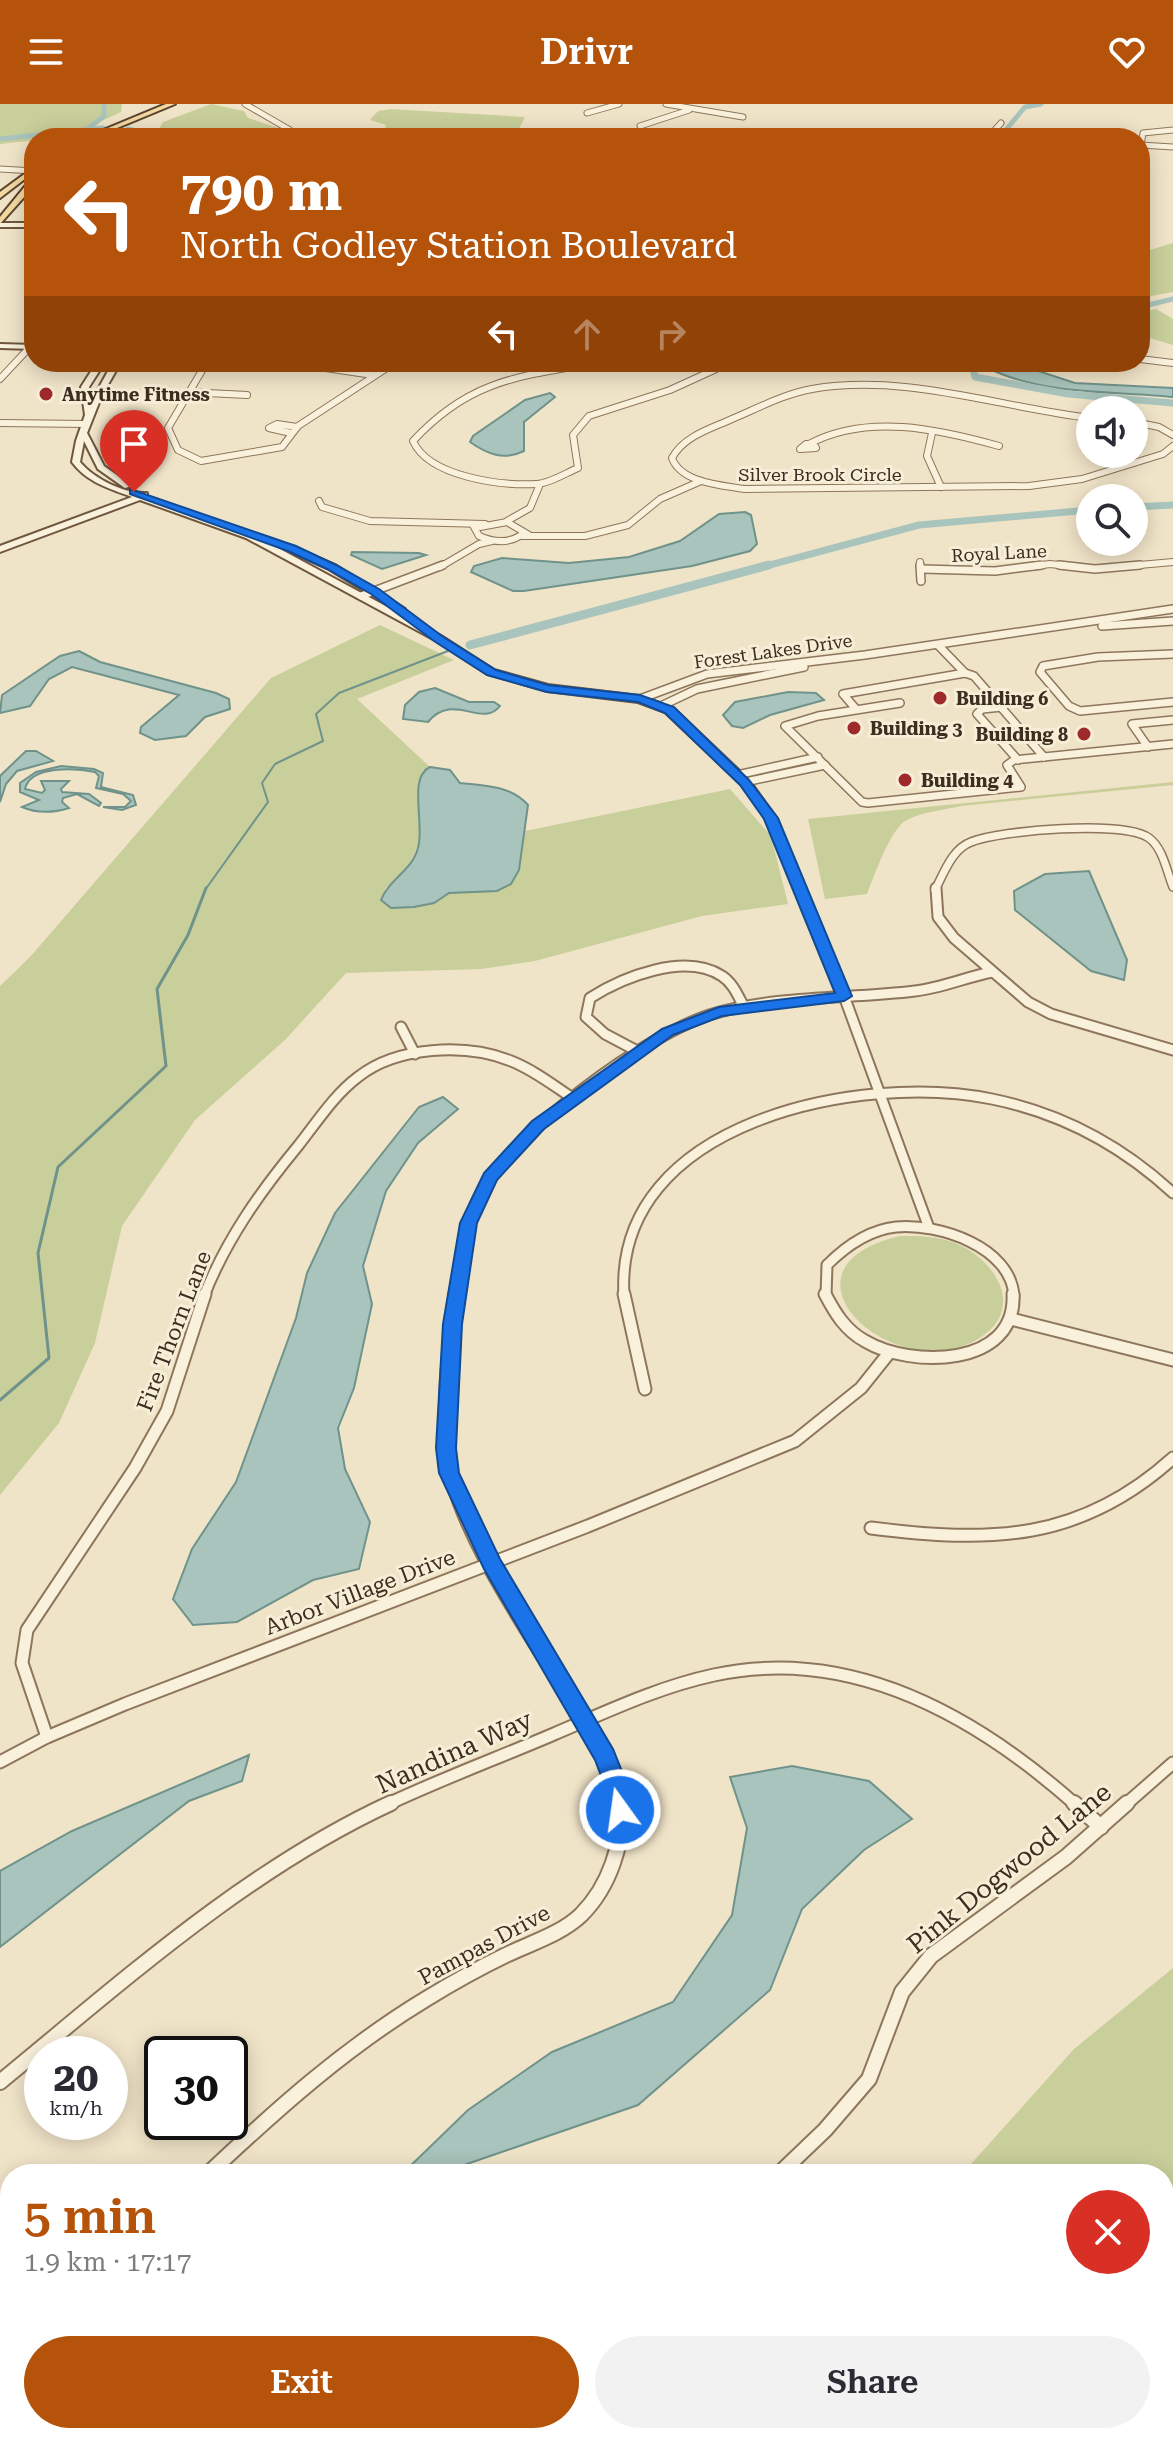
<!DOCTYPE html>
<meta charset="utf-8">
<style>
:root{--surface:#fff;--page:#f2f2f3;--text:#2b2b33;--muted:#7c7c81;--accent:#b45309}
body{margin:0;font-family:"Roboto Serif",serif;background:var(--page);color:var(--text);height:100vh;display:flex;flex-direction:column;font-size:30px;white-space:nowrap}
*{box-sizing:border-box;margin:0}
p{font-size:26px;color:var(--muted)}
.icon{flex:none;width:44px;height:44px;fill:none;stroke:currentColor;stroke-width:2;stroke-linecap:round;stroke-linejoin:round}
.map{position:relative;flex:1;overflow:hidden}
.panel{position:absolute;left:0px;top:2060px;width:1174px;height:280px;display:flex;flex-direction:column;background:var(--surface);border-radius:32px 32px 0 0;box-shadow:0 4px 20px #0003}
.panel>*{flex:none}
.guide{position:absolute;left:24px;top:24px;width:1126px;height:244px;border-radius:32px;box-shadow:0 4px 20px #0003;background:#b45309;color:#fff;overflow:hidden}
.fabs{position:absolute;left:1076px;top:292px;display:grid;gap:16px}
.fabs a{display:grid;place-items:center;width:72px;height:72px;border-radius:50%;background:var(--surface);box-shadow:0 4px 20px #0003;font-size:40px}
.speed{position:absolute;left:24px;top:1932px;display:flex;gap:16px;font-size:40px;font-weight:700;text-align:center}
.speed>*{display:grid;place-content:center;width:104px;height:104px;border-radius:50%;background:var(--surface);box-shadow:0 4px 20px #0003;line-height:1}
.speed small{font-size:20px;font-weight:400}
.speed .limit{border:4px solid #111;border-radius:12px;background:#fff;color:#111}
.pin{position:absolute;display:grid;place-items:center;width:68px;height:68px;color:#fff;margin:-82px -34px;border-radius:50% 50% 50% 0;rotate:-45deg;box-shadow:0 0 8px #0007}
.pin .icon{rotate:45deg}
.me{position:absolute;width:88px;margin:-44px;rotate:346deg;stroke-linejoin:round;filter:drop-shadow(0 0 6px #0008)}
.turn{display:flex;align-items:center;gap:28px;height:168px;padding:0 24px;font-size:36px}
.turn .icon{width:104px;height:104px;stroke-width:2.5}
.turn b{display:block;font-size:56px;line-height:68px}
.lanes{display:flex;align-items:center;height:76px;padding:0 24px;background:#0003;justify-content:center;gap:40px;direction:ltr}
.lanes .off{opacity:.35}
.round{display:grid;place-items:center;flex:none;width:84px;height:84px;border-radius:42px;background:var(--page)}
.summary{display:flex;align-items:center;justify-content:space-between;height:136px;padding:0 24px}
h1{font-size:48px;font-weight:600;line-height:60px;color:var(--accent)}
.action{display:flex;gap:16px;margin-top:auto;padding:16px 24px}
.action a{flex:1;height:92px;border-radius:48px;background:var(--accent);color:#fff;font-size:32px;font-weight:600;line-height:92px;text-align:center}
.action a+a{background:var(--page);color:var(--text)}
header{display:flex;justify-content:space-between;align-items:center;height:104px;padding:0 24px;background:var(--accent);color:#fff;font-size:36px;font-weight:600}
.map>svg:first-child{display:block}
.green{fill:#c9cf9b}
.water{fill:#a9c4bc;stroke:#6f938a;stroke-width:2}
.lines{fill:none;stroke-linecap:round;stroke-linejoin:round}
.stream-far1{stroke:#6f938a;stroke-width:2}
.stream{stroke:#6f938a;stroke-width:3}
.canal-far2{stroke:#a9c4bc;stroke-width:5}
.canal-far1{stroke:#a9c4bc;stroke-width:7}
.canal{stroke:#a9c4bc;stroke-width:9}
.street-far5-casing{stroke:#8d765c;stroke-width:7}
.street-far4-casing{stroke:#8d765c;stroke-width:8}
.street-far3-casing{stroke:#8d765c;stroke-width:10}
.street-far2-casing{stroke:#8d765c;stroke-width:13}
.street-far1-casing{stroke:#8d765c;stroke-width:15}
.street-casing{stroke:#8d765c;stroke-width:18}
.secondary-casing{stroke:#6f573f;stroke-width:4}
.primary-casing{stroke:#5b4430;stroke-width:4}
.street-far5{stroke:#faf1dc;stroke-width:5}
.street-far4{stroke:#faf1dc;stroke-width:6}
.street-far3{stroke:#faf1dc;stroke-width:7}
.street-far2{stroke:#faf1dc;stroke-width:9}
.street-far1{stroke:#faf1dc;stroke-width:11}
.street{stroke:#faf1dc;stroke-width:14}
.secondary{fill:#faf1dc;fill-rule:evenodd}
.primary{fill:#f3d9a0;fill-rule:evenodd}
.route{fill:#1a73e8;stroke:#114b97;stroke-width:2}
.poi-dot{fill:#9e2a2b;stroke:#f7eed8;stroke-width:3}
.labels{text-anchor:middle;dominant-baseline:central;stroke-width:6;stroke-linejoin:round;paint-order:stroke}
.far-poi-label{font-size:18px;font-weight:bold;fill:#3d2e20;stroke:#f7eed8;text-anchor:start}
.far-street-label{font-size:18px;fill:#3d2e20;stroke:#f7eed8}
.street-label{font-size:22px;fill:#3d2e20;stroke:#f7eed8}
.near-street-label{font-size:26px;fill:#3d2e20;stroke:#f7eed8}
</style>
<header><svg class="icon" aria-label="menu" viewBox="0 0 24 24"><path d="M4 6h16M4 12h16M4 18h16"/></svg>Drivr<svg class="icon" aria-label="heart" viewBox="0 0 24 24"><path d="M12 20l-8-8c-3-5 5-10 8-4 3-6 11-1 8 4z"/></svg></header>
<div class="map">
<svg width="1173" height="2340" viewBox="0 0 1173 2340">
<rect width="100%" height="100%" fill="#f0e4c8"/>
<!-- green -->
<g class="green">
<polygon points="0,0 122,0 121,8 67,33 0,40"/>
<polygon points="211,0 244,7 248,14 279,24 276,34 167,34 159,25 163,18"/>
<polygon points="391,5 525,13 514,34 383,34 386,21 370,16 378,7"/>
<polygon points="1173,139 1173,188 1140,194 1140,149"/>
<polygon points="1156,205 1173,215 1173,241 1140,231 1140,209"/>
<path d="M 380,521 L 454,556 L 357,595 L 430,663 L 422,667 C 418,682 420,689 421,703 C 424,740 413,762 385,785 L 391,804 L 434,799 L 449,789 L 497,787 L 519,766 L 525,727 L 730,685 L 771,732 L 788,800 L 702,812 L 535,857 L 481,865 L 346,869 L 285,936 L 195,1016 L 122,1122 L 95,1239 L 59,1319 L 0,1391 L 0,882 L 30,853 L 271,574 Z"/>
<path d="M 1173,678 L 1173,681 L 961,702 C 944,706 920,708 905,717 C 890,727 874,772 867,790 L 825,795 L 808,715 Z"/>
<path d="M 900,1132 C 919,1132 937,1132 955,1139 C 996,1155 1027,1206 978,1235 C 893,1285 763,1164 900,1132 Z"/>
<polygon points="1173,1864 1173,2340 555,2340 576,2330 1164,2330 1164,2070 962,2070 1074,1945"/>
</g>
<!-- water -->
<g class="water">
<path d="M 1001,259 L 1017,260 L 1075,279 L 1173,284 L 1173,293 C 1114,287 1041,291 988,264 Z"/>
<path d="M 550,289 L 555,293 L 524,318 L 524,347 C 504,357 487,350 470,338 L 473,332 L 525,296 Z"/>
<polygon points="745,408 751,411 757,440 750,447 692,462 524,487 513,487 471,468 474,462 502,454 569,459 629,453 680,437 719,410"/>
<polygon points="352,448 419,449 426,451 382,465 351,451"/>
<polygon points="79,547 100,558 216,589 229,595 230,605 205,613 186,632 155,636 140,629 141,623 179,591 72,563 49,575 30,602 0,609 2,591 60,552"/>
<path d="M 435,584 L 469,598 L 494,598 L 500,602 C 482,625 453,587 428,618 L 403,615 L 405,601 L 419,588 Z"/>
<polygon points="788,588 816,589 824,596 770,611 743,624 732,622 723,611 735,598"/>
<polygon points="26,647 36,647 53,657 17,667 6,680 0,698 0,672"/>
<path d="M 61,662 L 94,665 L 103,669 L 101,683 L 133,691 L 136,701 L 122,706 L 103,703 L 125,703 L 131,697 L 123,690 L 96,684 L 99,672 L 95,668 C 77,664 30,661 25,685 L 42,689 L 45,686 L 41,677 L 69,677 L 61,685 L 62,688 L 89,690 L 101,699 L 99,702 L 77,690 L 63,694 L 62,698 L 69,704 C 53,709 38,710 22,703 L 39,696 L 20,688 L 20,679 L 36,668 Z"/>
<path d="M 430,663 L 450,666 L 460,679 C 484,681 512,682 528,701 L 519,766 L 511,780 L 497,787 L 449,789 L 434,799 L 414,803 L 391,804 L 381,796 C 390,773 415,766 419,739 C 423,715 409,672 430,663 Z"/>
<polygon points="1089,767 1127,856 1124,876 1091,867 1015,806 1014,787 1045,770"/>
<polygon points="443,993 458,1005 418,1039 386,1087 363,1162 372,1200 354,1284 338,1324 345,1365 370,1418 359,1465 313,1476 237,1518 193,1521 173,1495 192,1445 236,1378 296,1214 307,1169 335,1109 419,1003"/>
<polygon points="249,1651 242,1677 189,1697 0,1843 0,1767 72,1727"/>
<polygon points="792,1662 869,1677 912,1715 864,1746 802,1805 770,1886 638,2001 438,2070 402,2070 468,2006 552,1948 673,1898 732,1811 747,1724 730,1673"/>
</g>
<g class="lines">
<!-- stream-far1 -->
<polyline class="stream-far1" points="205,786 268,698 262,679 275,660 323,637 316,610 339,589 448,547"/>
<!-- stream -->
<polyline class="stream" points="0,1296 49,1254 38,1149 58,1063 166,962 157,885 188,831 206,784"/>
<!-- canal-far2 -->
<g class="canal-far2">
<polyline points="90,23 104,12 104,0"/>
<polyline points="128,25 165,34"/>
<polyline points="999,34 1025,3 1041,0"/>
<polyline points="0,35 103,24"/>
<polyline points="1140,203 1173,195"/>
</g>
<!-- canal-far1 -->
<g class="canal-far1">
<polyline points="972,258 975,273 1068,290 1173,299"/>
<polyline points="1134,403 1173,401"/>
<polyline points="762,463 919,421 1090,406"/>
</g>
<!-- canal -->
<polyline class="canal" points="470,541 769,461"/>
<!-- street-far5 casing -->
<g class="street-far5-casing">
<g id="street-far5">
<polyline points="245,0 290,26 288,34"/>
<polyline points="666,0 743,13"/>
<polyline points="587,9 619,0"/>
<polyline points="640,22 689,6"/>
<polyline points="988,34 1001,19"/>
<polyline points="1140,41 1173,43"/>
<polyline points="1141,41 1143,29 1173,26"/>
<polyline points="0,65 34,67"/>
</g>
</g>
<!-- street-far4 casing -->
<g class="street-far4-casing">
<g id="street-far4">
<polyline points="1140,255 1173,259"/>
<polyline points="207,258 168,324 178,346 201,357 282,343 298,322 396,258"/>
<polyline points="215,258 232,258"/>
<polyline points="285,258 373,271"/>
<path d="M 601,258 C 522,272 471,274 413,337 C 429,373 501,382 537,380 C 550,379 566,369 578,364 L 573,331 L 589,312 L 670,286 L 716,265 L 723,258"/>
<polyline points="1122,258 1133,258"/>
<polyline points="0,275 30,243 34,229"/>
<polyline points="187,288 247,291"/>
<path d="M 1090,314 C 998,303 905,269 812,285 C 784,290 758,304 732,315 C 710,325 684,332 672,354 C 681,379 721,381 744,385 L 1029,382 L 1082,375 L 1163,350 L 1173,342"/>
<polyline points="1134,318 1159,323 1173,331"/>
<polyline points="0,319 87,320"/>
<polyline points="291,329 269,324 277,320 297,323"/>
<polyline points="932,329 927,352 941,383"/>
<polygon points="806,340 814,341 816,344 800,345"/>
<path d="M 809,340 C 867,309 938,325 999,342"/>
<polyline points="319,397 322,403 370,417 485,420"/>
<polyline points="507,417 530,404 540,380"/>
<path d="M 473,421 L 479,432 C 495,439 510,440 524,429"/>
<polyline points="480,423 507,418 529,431"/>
<polyline points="522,432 585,432 628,421 660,395 701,377"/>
<polyline points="920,458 920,463"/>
<polyline points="440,463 479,440 492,437"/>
<polyline points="1027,463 1050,460 1077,463"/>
<polyline points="1117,463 1173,458"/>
</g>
</g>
<!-- street-far3 casing -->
<g class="street-far3-casing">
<g id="street-far3">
<polyline points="920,461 921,477"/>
<polyline points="1059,461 1095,465 1140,461"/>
<polyline points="922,465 995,467 1042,461"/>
<polyline points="361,492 443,461"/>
<polyline points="1102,522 1173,517"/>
<polyline points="938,541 965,569"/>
<polyline points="1173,550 1098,553 1043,562 1040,568 1069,602 1080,607 1173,598"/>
<polyline points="640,595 707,570 865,551 1173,505"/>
<polyline points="900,599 818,612 785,622 862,698 868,699 1021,683 1007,661 1014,656 1173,640"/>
<polyline points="661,602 697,585 804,563"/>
<polyline points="1002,603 982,605 977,610 1018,656"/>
<polyline points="856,605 843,590 965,569 974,572 1044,653"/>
<polyline points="1148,643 1132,620 1173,616"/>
<polyline points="737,671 818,653"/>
<polyline points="745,678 825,661"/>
<path d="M 935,786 C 944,769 952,745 971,738 C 1001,726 1123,716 1149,734 C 1163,744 1167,768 1173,783"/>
</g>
</g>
<!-- street-far2 casing -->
<g class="street-far2-casing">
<g id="street-far2">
<polyline points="936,784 938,813 954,834 1028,898 1051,910 1173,946"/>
<polyline points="844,892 929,1124"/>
<polyline points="401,923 415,950"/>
<path d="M 639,948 L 605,930 L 586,913 L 590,894 C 623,873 685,848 722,872 C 733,879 738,892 744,903"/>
<path d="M 204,1192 C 226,1136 260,1088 298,1042 C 317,1018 334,991 358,973 C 397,942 466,939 511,957 C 534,966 554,982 574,995"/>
<path d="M 455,1192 C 459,1160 464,1127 477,1097 C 506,1033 649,927 716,909 C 781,891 850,895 915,887 C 942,884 966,873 992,868"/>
<path d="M 624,1192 C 613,1017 862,968 992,995 C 1061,1009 1121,1041 1173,1089"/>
<path d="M 826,1192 L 827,1161 C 846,1142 868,1126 896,1123 C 939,1119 1011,1143 1014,1192"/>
</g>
</g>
<!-- street-far1 casing -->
<g class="street-far1-casing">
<g id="street-far1">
<path d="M 455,1190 C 449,1239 443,1293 446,1343 C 451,1431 560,1571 604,1652 L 616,1680 L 621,1701"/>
<polyline points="624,1190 645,1285"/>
<path d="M 825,1190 C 835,1209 845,1226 865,1237 C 910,1264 1017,1264 1013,1190"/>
<polyline points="1011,1215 1173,1256"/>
<path d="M 871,1424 C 990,1439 1080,1438 1173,1354"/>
<polyline points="47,1633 22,1559 27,1526 135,1364 167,1307 205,1190"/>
<polyline points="0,1658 47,1633 125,1600 588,1422 795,1337 861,1284 889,1249"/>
<path d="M 386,1701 C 441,1675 498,1654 554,1630 C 606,1608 658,1583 714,1571 C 852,1541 976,1612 1076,1701"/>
<polyline points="1125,1701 1173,1659"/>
</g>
</g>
<!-- street casing -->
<g class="street-casing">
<g id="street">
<polyline points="1074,1699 1101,1723"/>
<path d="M 0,1978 C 122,1878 246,1766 391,1699"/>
<path d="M 208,2070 C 277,2005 345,1944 426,1895 C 452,1879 479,1864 506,1851 C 531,1839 561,1830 581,1811 C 609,1783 625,1738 620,1699"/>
<polyline points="779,2070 825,2026 869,1975 902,1888 931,1852 1066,1753 1127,1699"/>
<polyline points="0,2313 10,2302"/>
<polyline points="70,2330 94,2340"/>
<polyline points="218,2340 248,2330"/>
</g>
</g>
<!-- secondary casing -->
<g class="secondary-casing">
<g id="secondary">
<rect x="0" y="119" width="34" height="4"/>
<polygon points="0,240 34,241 34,245 0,244"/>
<path d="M 97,258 L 105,258 L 89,283 L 91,298 L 113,258 L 121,258 L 102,291 L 87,329 L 104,362 L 132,382 L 125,384 L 98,365 L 84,337 L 80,358 C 94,375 125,390 147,389 L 147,393 L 252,430 L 441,532 L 494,566 L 548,581 L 640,592 L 673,604 L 749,676 L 776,714 L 850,892 L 848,895 L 840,895 L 838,892 L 766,714 L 741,680 L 665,608 L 638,598 L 547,587 L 488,570 L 435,536 L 246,434 L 140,396 L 0,448 L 0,442 L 132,393 C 108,384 87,378 72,358 L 76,337 L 85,311 L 81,283 Z"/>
<polygon points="289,441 335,461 405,505 397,507 329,465 286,446 285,444"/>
</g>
</g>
<!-- primary casing -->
<g class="primary-casing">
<g id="primary">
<polygon points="166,0 175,0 93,34 84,34"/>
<polygon points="34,63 34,68 0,94 0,88"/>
<polygon points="31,75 34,75 34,82 0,120 0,113"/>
</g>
</g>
<!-- street-far5 -->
<use href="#street-far5" class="street-far5"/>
<!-- street-far4 -->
<use href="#street-far4" class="street-far4"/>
<!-- street-far3 -->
<use href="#street-far3" class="street-far3"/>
<!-- street-far2 -->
<use href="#street-far2" class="street-far2"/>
<!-- street-far1 -->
<use href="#street-far1" class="street-far1"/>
<!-- street -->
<use href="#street" class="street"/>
<!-- secondary -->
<use href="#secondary" class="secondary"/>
<!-- primary -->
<use href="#primary" class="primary"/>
</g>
<!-- route -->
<polygon class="route" points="130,385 296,442 336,461 379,485 442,532 496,566 548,581 640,591 674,603 749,676 778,714 852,892 844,897 722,912 673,931 544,1025 497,1076 477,1119 462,1220 456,1344 459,1369 500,1455 613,1645 631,1690 628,1713 620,1716 612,1713 608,1690 595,1656 484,1465 439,1369 436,1344 443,1220 460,1119 484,1069 532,1017 662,925 719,903 835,889 764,715 740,681 665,609 638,598 547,588 487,571 434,537 371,490 327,465 288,447 130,390"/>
<!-- markers -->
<g class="poi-dot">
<circle cx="46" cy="290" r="8"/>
<circle cx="940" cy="594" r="8"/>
<circle cx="854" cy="624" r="8"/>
<circle cx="1084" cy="630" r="8"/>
<circle cx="905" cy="676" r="8"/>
</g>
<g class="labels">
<!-- far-poi labels -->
<g class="far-poi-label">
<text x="62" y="290">Anytime Fitness</text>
<text x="956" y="594">Building 6</text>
<text x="870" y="624">Building 3</text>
<text x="1068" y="630" text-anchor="end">Building 8</text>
<text x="921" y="676">Building 4</text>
</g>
<!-- far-street labels -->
<g class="far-street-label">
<text x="820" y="370">Silver Brook Circle</text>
<text transform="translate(999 449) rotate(-3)">Royal Lane</text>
<text transform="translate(773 547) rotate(-8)">Forest Lakes Drive</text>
</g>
<!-- street labels -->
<g class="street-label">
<text transform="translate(174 1227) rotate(-69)">Fire Thorn Lane</text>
<text transform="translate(360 1488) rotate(-21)">Arbor Village Drive</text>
<text transform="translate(484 1841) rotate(-28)">Pampas Drive</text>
</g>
<!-- near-street labels -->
<g class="near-street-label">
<text transform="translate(454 1648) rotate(-24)">Nandina Way</text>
<text transform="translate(1009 1764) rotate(-39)">Pink Dogwood Lane</text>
</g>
</g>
</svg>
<div class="fabs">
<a><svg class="icon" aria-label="sound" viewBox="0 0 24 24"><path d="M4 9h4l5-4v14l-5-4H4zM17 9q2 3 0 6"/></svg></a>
<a><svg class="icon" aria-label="search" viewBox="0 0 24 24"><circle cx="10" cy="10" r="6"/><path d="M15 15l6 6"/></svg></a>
</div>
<div class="speed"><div>20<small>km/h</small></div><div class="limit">30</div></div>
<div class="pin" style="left:134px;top:388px;background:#d93025"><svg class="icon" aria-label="arrive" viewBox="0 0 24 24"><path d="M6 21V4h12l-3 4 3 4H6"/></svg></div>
<svg class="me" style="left:620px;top:1706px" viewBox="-20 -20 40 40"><circle r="17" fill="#1a73e8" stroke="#fff" stroke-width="3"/><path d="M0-11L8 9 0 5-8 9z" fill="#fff"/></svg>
<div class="guide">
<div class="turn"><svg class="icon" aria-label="left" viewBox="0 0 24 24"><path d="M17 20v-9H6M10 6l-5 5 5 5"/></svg><div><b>790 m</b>North Godley Station Boulevard</div></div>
<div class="lanes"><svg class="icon" aria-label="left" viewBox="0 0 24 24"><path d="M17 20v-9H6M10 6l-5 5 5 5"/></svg><svg class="icon off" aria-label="ahead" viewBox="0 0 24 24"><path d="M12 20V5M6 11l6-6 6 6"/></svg><svg class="icon off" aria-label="right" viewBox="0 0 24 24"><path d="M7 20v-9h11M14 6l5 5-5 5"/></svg></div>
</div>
<section class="panel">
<div class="summary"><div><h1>5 min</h1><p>1.9 km · 17:17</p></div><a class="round" style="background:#d93025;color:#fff"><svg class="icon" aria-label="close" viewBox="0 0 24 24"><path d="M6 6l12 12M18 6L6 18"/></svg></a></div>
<div class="action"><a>Exit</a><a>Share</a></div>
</section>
</div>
